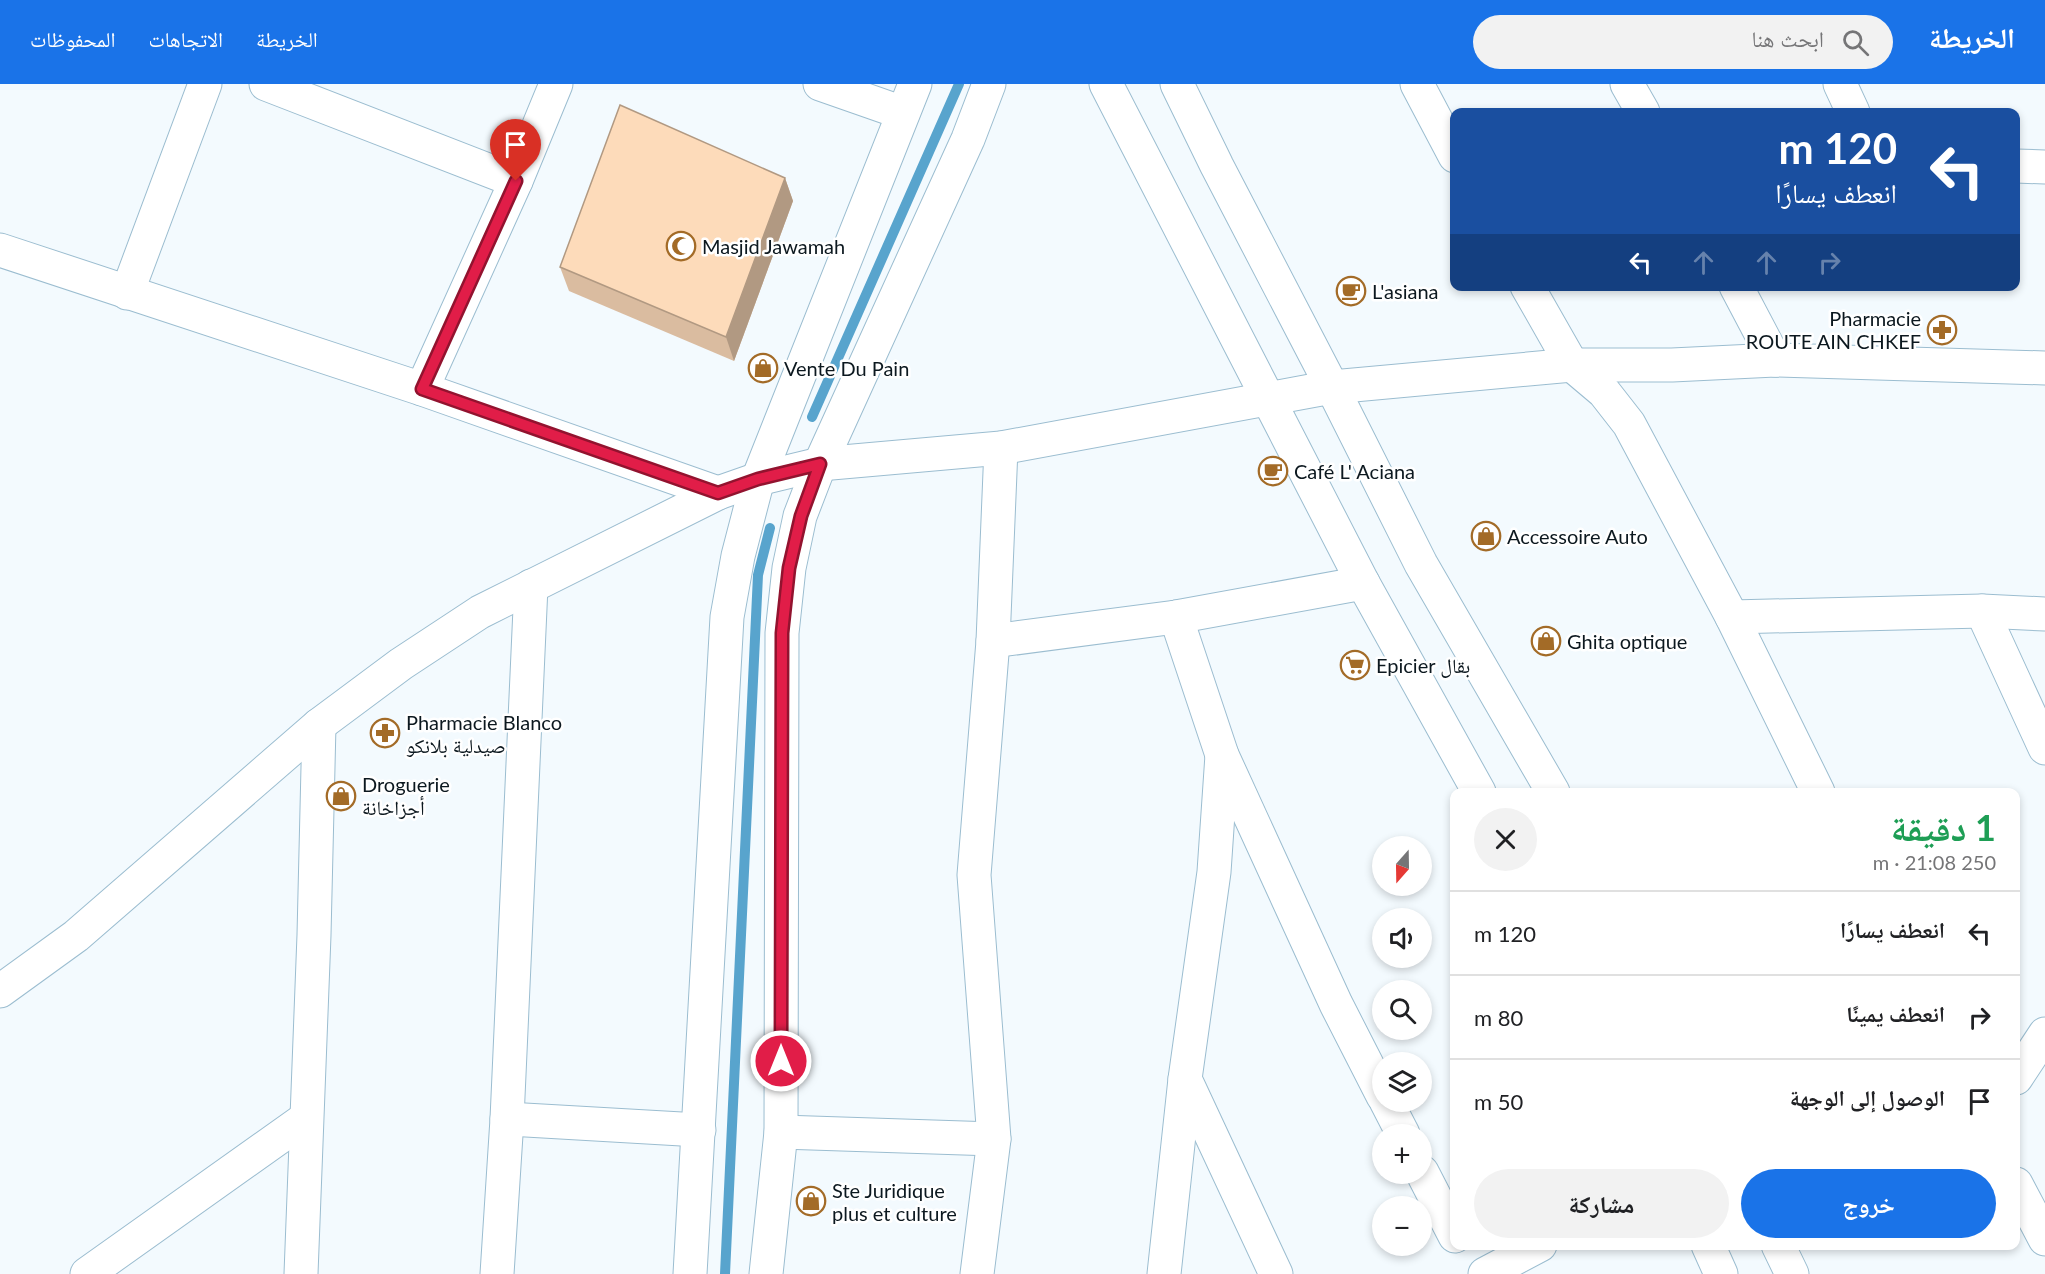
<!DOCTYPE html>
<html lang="ar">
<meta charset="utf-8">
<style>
:root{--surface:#fff;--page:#f2f2f2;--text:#202124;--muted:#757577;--line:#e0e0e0;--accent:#1a73e8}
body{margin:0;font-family:Lato,"Noto Naskh Arabic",sans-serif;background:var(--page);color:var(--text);direction:rtl;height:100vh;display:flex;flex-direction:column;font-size:22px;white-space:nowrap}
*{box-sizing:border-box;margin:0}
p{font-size:20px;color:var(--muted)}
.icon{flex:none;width:33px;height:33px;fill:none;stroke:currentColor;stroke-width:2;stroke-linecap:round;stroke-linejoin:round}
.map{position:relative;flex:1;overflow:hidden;direction:ltr}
.details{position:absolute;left:1450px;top:704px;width:570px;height:462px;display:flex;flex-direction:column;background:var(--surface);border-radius:12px;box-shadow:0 3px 9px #0003;direction:rtl}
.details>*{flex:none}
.top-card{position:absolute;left:1450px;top:24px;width:570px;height:183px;border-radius:12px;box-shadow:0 3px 9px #0003;direction:rtl;background:#1a4fa0;color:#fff;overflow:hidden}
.needle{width:39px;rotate:200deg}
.controls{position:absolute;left:1372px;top:752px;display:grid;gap:12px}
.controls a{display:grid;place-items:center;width:60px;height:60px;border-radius:50%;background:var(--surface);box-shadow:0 3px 9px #0003;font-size:30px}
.pin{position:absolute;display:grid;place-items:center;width:51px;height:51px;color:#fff;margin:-62px -26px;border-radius:50% 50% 50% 0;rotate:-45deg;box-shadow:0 0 6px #0007}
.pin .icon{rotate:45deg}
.me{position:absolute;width:66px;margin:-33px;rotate:0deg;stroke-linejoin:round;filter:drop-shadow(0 0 4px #0008)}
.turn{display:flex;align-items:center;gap:21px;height:126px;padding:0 24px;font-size:27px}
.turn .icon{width:78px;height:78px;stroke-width:2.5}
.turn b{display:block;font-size:42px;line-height:51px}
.lanes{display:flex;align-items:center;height:57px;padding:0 24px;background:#0003;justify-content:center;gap:30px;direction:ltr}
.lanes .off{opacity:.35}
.round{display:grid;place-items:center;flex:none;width:63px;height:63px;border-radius:32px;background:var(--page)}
.headline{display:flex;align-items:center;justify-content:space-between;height:102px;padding:0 24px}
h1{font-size:36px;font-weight:700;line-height:45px;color:#1e9e55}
.action{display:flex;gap:12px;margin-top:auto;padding:12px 24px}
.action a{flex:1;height:69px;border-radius:36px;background:var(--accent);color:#fff;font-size:24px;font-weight:700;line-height:69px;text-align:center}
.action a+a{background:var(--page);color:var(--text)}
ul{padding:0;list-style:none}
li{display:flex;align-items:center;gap:18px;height:84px;padding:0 24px;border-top:2px solid var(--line)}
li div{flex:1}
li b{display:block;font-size:22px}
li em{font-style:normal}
header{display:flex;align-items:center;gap:36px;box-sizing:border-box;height:84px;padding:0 30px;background:var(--accent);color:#fff}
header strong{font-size:28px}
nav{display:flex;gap:33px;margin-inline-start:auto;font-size:21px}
.search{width:420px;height:54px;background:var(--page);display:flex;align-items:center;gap:15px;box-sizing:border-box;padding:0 21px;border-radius:33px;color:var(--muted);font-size:22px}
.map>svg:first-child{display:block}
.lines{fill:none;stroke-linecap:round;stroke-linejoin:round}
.stream{stroke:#58a4cd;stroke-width:10}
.street-casing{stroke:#9bbdd0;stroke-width:35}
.secondary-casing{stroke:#9bbdd0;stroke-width:35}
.street{stroke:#fff;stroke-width:33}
.secondary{stroke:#fff;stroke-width:33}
.wall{fill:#dabca0}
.shaded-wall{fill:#b19982}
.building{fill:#fddbba;stroke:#b19982;stroke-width:1.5}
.route-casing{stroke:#92132f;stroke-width:15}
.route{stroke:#e11d48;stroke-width:10}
.labels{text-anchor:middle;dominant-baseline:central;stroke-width:5;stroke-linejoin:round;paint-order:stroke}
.poi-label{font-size:20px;fill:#0c181f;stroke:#fff;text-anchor:start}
</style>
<header>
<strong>الخريطة</strong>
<div class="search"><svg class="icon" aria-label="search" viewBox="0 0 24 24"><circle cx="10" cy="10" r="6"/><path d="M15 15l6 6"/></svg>ابحث هنا</div>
<nav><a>الخريطة</a><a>الاتجاهات</a><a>المحفوظات</a></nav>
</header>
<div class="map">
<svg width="2045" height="1190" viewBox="0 0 2045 1190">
<rect width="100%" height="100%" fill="#f3fafe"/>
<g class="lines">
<!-- stream -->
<g class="stream">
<polyline points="812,333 959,0"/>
<polyline points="725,1190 758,491 770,444"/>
</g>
<!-- street casing -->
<g class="street-casing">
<g id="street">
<polyline points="266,0 516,97"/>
<polyline points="820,0 903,29"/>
<polyline points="1417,0 1455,72"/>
<polyline points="1627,0 1643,28"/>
<polyline points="1840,0 1853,28"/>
<polyline points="2016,82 2045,83"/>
<polyline points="0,166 422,305 718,409"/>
<polyline points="1527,202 1572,281 1604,308 1629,340 1732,533 1818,708"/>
<polyline points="1736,202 1775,276"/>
<polyline points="127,209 205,0"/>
<polyline points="422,305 516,97 556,0"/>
<polyline points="1982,527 2045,664"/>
<polyline points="1176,533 1222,671 1336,920 1383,1012"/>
<polyline points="1732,533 1982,527 2045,530"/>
<polyline points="993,557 1176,533 1363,499"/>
<polyline points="0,907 76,852 319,641 401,580 480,528 718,409 758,395 820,380 1001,364 1332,303 1572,281 1672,281 1775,276 2045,284"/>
<polyline points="2016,994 2045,950"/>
<polyline points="1185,995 1276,1190"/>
<polyline points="1386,1017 1403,1050"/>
<polyline points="507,1035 699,1046"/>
<polyline points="781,1048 994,1055"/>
<polyline points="1422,1088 1455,1152"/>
<polyline points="2016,1100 2045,1155"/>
<polyline points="87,1190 305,1035"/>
<polyline points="301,1190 314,851 319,641"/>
<polyline points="497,1190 507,1035 531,502"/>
<polyline points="690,1190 727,533 738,472 758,395 915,0"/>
<polyline points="766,1190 781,1048 782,549 789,484 800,432 820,380 968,55 989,0"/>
<polyline points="977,1190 994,1055 974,791 993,557 1001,364"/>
<polyline points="1164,1190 1185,995 1214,788 1222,671"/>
<polyline points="1485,1190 1540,1161"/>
</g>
</g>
<!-- secondary casing -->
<g class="secondary-casing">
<g id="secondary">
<polyline points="1106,0 1363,499 1479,708"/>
<polyline points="1177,0 1217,82 1332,303 1421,480 1553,708"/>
<polyline points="1708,1161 1721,1190"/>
<polyline points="1778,1161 1792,1190"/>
</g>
</g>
<!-- street -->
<use href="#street" class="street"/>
<!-- secondary -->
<use href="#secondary" class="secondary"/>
</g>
<!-- wall -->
<polygon class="wall" points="785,94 793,117 734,277 569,207 560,183"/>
<!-- shaded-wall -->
<polygon class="shaded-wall" points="785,94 793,117 734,277 726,253"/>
<!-- building -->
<polygon class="building" points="620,21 785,94 726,253 560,183"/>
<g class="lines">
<!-- route casing -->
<g class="route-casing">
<polyline id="route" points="516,97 422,305 718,409 758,395 820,380 801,432 789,484 782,549 781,977"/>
</g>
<!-- route -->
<use href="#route" class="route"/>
</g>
<!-- icons -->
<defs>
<g id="mosque-ring" transform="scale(1.5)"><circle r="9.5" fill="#fff" stroke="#a36b27" stroke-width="1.5"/><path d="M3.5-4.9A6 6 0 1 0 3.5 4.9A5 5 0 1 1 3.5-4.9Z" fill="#a36b27"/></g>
<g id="cafe-ring" transform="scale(1.5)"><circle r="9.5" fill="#fff" stroke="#a36b27" stroke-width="1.5"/><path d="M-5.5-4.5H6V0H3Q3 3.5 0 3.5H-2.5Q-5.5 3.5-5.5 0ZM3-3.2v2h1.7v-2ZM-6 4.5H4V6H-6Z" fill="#a36b27"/></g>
<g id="pharmacy-ring" transform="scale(1.5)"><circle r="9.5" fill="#fff" stroke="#a36b27" stroke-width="1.5"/><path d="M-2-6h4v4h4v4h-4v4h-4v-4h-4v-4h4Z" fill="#a36b27"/></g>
<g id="shop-ring" transform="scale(1.5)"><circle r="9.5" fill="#fff" stroke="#a36b27" stroke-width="1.5"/><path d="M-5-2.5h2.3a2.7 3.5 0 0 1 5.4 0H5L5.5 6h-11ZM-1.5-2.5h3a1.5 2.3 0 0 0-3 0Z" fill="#a36b27"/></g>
<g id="supermarket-ring" transform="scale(1.5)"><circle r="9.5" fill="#fff" stroke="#a36b27" stroke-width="1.5"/><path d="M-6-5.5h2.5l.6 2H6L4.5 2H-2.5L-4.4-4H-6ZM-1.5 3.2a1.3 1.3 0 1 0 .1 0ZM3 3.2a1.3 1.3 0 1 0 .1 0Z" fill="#a36b27"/></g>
</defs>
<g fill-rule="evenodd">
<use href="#mosque-ring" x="681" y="162"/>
<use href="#cafe-ring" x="1351" y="207"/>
<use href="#pharmacy-ring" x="1942" y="246"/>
<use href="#shop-ring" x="763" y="284"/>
<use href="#cafe-ring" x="1273" y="387"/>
<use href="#shop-ring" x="1486" y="452"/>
<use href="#shop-ring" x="1546" y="557"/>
<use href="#supermarket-ring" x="1355" y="581"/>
<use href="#pharmacy-ring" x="385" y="649"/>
<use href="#shop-ring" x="341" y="712"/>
<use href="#shop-ring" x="811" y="1117"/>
</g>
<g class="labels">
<!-- poi labels -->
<g class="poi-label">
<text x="702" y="162">Masjid Jawamah</text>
<text x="1372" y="207">L'asiana</text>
<text x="1921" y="234" text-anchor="end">Pharmacie<tspan x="1921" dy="23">ROUTE AIN CHKEF</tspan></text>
<text x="784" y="284">Vente Du Pain</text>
<text x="1294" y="387">Café L' Aciana</text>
<text x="1507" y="452">Accessoire Auto</text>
<text x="1567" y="557">Ghita optique</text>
<text x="1376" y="581">Epicier بقال</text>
<text x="406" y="638">Pharmacie Blanco<tspan x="406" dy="23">صيدلية بلانكو</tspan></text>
<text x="362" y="700">Droguerie<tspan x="362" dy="23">أجزاخانة</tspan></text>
<text x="832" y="1106">Ste Juridique<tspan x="832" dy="23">plus et culture</tspan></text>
</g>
</g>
</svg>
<div class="controls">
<a><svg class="needle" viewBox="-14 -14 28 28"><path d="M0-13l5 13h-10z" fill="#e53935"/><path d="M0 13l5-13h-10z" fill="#757577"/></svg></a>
<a><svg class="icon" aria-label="sound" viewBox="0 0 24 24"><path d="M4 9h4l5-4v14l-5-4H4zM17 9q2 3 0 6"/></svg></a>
<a><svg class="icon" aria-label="search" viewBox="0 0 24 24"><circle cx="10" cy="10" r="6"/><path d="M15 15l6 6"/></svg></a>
<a><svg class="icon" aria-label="layers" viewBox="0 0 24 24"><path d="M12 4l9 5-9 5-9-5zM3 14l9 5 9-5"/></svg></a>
<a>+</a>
<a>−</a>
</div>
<div class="pin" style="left:516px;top:97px;background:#d93025"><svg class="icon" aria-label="arrive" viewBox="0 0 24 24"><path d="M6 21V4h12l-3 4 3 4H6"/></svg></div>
<svg class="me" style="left:781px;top:977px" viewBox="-20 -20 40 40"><circle r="17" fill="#e11d48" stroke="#fff" stroke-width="3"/><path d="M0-11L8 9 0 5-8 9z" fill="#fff"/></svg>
<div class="top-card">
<div class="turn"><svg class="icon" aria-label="left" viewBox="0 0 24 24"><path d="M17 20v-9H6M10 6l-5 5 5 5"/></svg><div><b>120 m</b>انعطف يسارًا</div></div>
<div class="lanes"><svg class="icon" aria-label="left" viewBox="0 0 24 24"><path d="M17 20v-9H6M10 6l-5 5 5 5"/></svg><svg class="icon off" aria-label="ahead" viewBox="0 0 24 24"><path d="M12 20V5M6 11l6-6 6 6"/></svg><svg class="icon off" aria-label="ahead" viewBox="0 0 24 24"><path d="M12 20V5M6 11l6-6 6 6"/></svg><svg class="icon off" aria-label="right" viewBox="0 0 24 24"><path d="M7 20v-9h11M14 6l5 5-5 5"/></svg></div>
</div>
<section class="details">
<div class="headline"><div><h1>1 دقيقة</h1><p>250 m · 21:08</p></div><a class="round"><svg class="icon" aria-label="close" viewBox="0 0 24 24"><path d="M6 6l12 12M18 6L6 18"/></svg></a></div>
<ul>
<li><svg class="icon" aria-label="left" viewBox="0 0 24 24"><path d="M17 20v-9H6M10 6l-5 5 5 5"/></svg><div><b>انعطف يسارًا</b></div><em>120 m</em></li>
<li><svg class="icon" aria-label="right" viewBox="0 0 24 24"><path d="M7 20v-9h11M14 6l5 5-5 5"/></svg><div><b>انعطف يمينًا</b></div><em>80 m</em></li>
<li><svg class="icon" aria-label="arrive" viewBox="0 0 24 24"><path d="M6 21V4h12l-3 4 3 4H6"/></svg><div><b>الوصول إلى الوجهة</b></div><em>50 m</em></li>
</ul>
<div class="action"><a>خروج</a><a>مشاركة</a></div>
</section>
</div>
